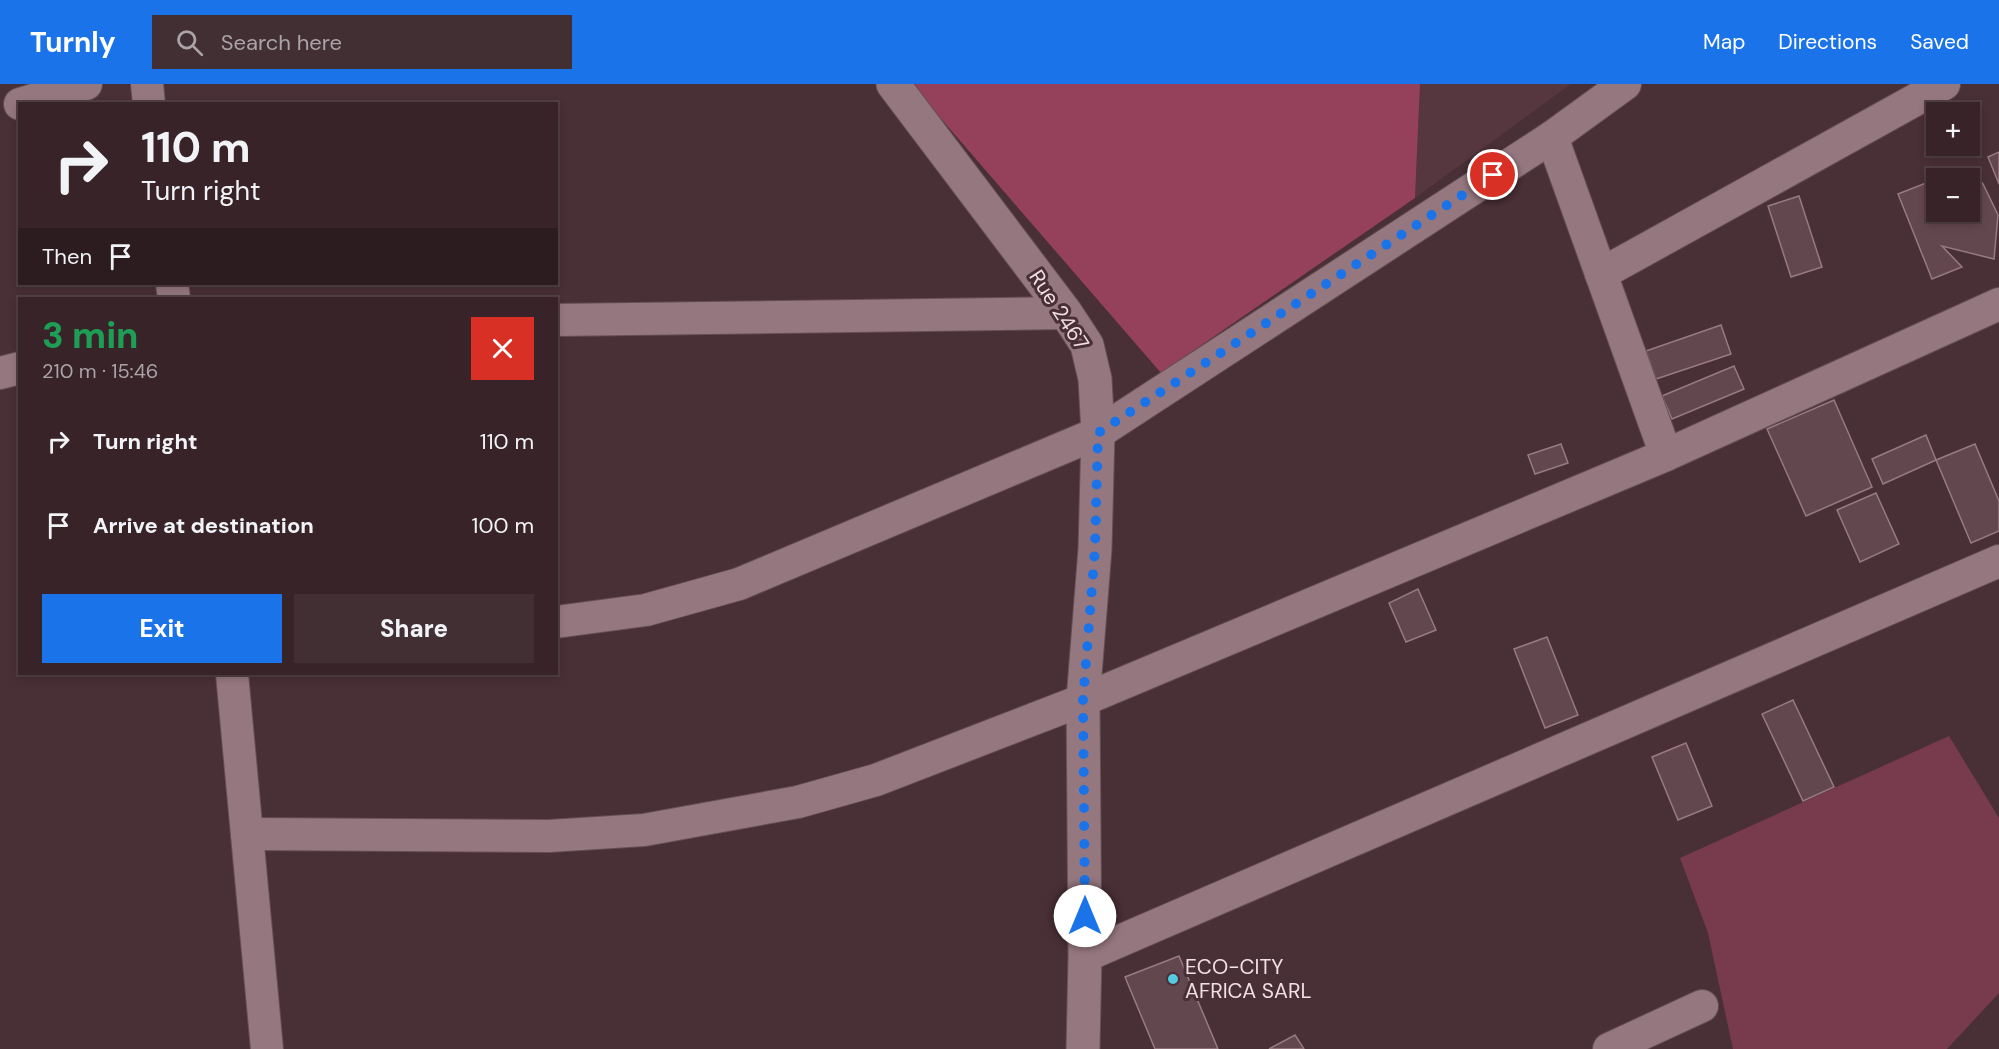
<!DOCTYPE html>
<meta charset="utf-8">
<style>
:root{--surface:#372328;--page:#422f34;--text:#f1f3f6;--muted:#aaa4a8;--line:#514045;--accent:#1a73e8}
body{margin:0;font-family:"DM Sans",sans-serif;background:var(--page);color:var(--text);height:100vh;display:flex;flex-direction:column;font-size:22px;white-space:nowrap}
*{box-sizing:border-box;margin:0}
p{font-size:20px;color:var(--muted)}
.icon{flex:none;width:33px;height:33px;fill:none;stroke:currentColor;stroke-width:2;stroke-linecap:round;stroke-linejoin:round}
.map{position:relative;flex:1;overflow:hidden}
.side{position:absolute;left:18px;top:213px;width:540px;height:378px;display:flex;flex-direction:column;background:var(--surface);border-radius:0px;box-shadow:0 3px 9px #0003,0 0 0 2px var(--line)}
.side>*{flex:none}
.banner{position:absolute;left:18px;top:18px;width:540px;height:183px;border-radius:0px;box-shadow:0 3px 9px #0003,0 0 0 2px var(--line);background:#372328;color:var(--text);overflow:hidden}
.controls{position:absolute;left:1926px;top:18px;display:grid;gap:12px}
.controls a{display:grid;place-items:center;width:54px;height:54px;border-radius:0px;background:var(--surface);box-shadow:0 3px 9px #0003,0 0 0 2px var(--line);font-size:30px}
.pin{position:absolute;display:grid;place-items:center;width:51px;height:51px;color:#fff;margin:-26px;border:3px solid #fff;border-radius:50%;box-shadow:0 2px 6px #0007}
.me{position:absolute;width:66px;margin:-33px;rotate:0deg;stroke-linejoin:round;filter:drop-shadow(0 0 4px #0008)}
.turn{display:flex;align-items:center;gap:21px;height:126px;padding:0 24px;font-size:27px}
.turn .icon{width:78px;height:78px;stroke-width:2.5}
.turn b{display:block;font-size:42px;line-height:51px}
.then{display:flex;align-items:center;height:57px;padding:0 24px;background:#0003;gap:12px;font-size:22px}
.round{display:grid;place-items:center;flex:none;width:63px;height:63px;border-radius:0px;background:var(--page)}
.head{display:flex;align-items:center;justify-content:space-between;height:102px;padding:0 24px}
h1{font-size:36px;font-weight:800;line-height:45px;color:#1e9e55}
.cta{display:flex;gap:12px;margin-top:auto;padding:12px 24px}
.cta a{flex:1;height:69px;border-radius:0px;background:var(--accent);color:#fff;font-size:24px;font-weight:800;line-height:69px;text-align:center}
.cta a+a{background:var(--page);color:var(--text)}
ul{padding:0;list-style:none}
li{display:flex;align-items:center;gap:18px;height:84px;padding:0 24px}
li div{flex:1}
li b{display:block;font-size:22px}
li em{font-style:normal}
header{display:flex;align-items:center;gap:36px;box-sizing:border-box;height:84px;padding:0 30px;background:var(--accent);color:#fff}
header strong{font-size:28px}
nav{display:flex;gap:33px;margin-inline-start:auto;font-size:21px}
.search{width:420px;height:54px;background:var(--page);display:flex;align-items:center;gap:15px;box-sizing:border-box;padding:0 21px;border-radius:0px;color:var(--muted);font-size:22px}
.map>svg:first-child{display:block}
.built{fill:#57373f}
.green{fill:#783b4d}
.forest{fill:#95415c}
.building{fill:#63474e;stroke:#987a81;stroke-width:1.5}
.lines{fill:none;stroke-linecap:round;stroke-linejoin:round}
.minor-casing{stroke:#654f55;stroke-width:34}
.tertiary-casing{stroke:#654f55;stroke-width:35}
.minor{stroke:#95777f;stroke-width:32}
.tertiary{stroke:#95777f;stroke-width:33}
.route{stroke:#1a73e8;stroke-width:10;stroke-dasharray:0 18}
.poi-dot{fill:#55cae0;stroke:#492f36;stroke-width:2}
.labels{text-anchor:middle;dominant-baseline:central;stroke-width:6;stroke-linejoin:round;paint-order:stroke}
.street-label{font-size:21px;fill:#f1e0e4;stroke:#492f36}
.poi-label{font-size:21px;fill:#f1e0e4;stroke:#492f36;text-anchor:start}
</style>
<header>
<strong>Turnly</strong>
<div class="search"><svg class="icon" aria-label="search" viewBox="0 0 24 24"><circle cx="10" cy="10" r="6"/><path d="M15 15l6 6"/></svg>Search here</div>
<nav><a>Map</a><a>Directions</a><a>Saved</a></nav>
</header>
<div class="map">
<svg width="1999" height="965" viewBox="0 0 1999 965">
<rect width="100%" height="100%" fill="#492f36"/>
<!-- built -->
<polygon class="built" points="1420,0 1571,0 1415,114"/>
<!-- green -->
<polygon class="green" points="1949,652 1999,734 1999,909 1947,965 1733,965 1708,849 1680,774"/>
<!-- forest -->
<polygon class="forest" points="911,0 1420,0 1415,114 1161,289"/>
<!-- building -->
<g class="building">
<polygon points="1999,68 1999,100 1988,73"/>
<polygon points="1967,84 1983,100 1998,131 1994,175 1942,162 1962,183 1932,195 1898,110 1936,95 1936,128 1970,128 1970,94 1939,94"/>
<polygon points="1799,112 1822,183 1791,193 1768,122"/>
<polygon points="1721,241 1731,270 1656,295 1646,267"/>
<polygon points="1734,282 1744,305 1672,335 1662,312"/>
<polygon points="1834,316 1872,403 1806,432 1767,345"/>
<polygon points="1926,351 1936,376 1883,400 1872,375"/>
<polygon points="1561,360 1568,379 1535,390 1528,371"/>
<polygon points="1975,360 1999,417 1999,447 1971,459 1936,376"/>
<polygon points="1876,409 1899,460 1860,478 1837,426"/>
<polygon points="1418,505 1436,546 1406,558 1389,519"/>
<polygon points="1547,553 1578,631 1545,644 1514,565"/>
<polygon points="1793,616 1834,703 1803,717 1762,630"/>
<polygon points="1686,659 1712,722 1678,736 1652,673"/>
<polygon points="1179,872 1218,965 1155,965 1125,893"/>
<polygon points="1295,951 1304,965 1269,965"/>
</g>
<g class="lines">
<!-- minor casing -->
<g class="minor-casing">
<g id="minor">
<polyline points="147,0 149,20"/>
<polyline points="20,20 86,0"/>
<polyline points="1552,53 1666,371"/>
<polyline points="1601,190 1944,0"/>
<polyline points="172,200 174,214"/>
<polyline points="556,236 1066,229"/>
<polyline points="0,289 20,284"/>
<polyline points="556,538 646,526 739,500 1098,349 1552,53 1625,0"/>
<polyline points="232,590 267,965"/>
<polyline points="247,750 549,752 644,746 798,718 876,696 1083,616 1666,371 1999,220"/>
<polyline points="1085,872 1999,477"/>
<polyline points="1609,965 1702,922"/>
</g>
</g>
<!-- tertiary casing -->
<g class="tertiary-casing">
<polyline id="tertiary" points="893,0 1066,229 1087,261 1095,295 1098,349 1095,465 1083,616 1085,872 1083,965"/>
</g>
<!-- minor -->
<use href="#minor" class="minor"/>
<!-- tertiary -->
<use href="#tertiary" class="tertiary"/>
</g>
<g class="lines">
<!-- route -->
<polyline class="route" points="1085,832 1083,616 1095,465 1098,349 1493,91"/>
</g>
<!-- markers -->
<circle class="poi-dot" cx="1173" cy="895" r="6"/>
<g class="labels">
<!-- street labels -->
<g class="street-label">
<text transform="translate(1059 226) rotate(57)">Rue 2467</text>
</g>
<!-- poi labels -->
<g class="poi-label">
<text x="1185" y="883">ECO-CITY<tspan x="1185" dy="24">AFRICA SARL</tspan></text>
</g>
</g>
</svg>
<div class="controls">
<a>+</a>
<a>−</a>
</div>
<div class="pin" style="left:1493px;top:91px;background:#d93025"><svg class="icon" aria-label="arrive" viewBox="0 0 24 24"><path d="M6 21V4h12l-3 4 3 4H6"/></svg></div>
<svg class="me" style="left:1085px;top:832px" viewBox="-20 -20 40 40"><circle r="19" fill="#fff"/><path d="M0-13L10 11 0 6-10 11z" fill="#1a73e8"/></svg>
<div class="banner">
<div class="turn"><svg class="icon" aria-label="right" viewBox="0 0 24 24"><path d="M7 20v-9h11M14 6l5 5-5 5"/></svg><div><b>110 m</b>Turn right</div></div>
<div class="then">Then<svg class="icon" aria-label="arrive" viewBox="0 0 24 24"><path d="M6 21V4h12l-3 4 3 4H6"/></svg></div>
</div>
<section class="side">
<div class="head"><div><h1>3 min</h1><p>210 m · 15:46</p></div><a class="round" style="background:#d93025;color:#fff"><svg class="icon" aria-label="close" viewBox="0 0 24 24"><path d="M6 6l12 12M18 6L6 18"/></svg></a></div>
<ul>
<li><svg class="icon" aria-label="right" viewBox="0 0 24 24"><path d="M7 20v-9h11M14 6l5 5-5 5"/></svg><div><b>Turn right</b></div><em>110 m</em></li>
<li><svg class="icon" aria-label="arrive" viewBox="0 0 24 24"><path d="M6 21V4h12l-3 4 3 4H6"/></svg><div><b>Arrive at destination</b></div><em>100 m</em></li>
</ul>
<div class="cta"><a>Exit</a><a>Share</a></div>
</section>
</div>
